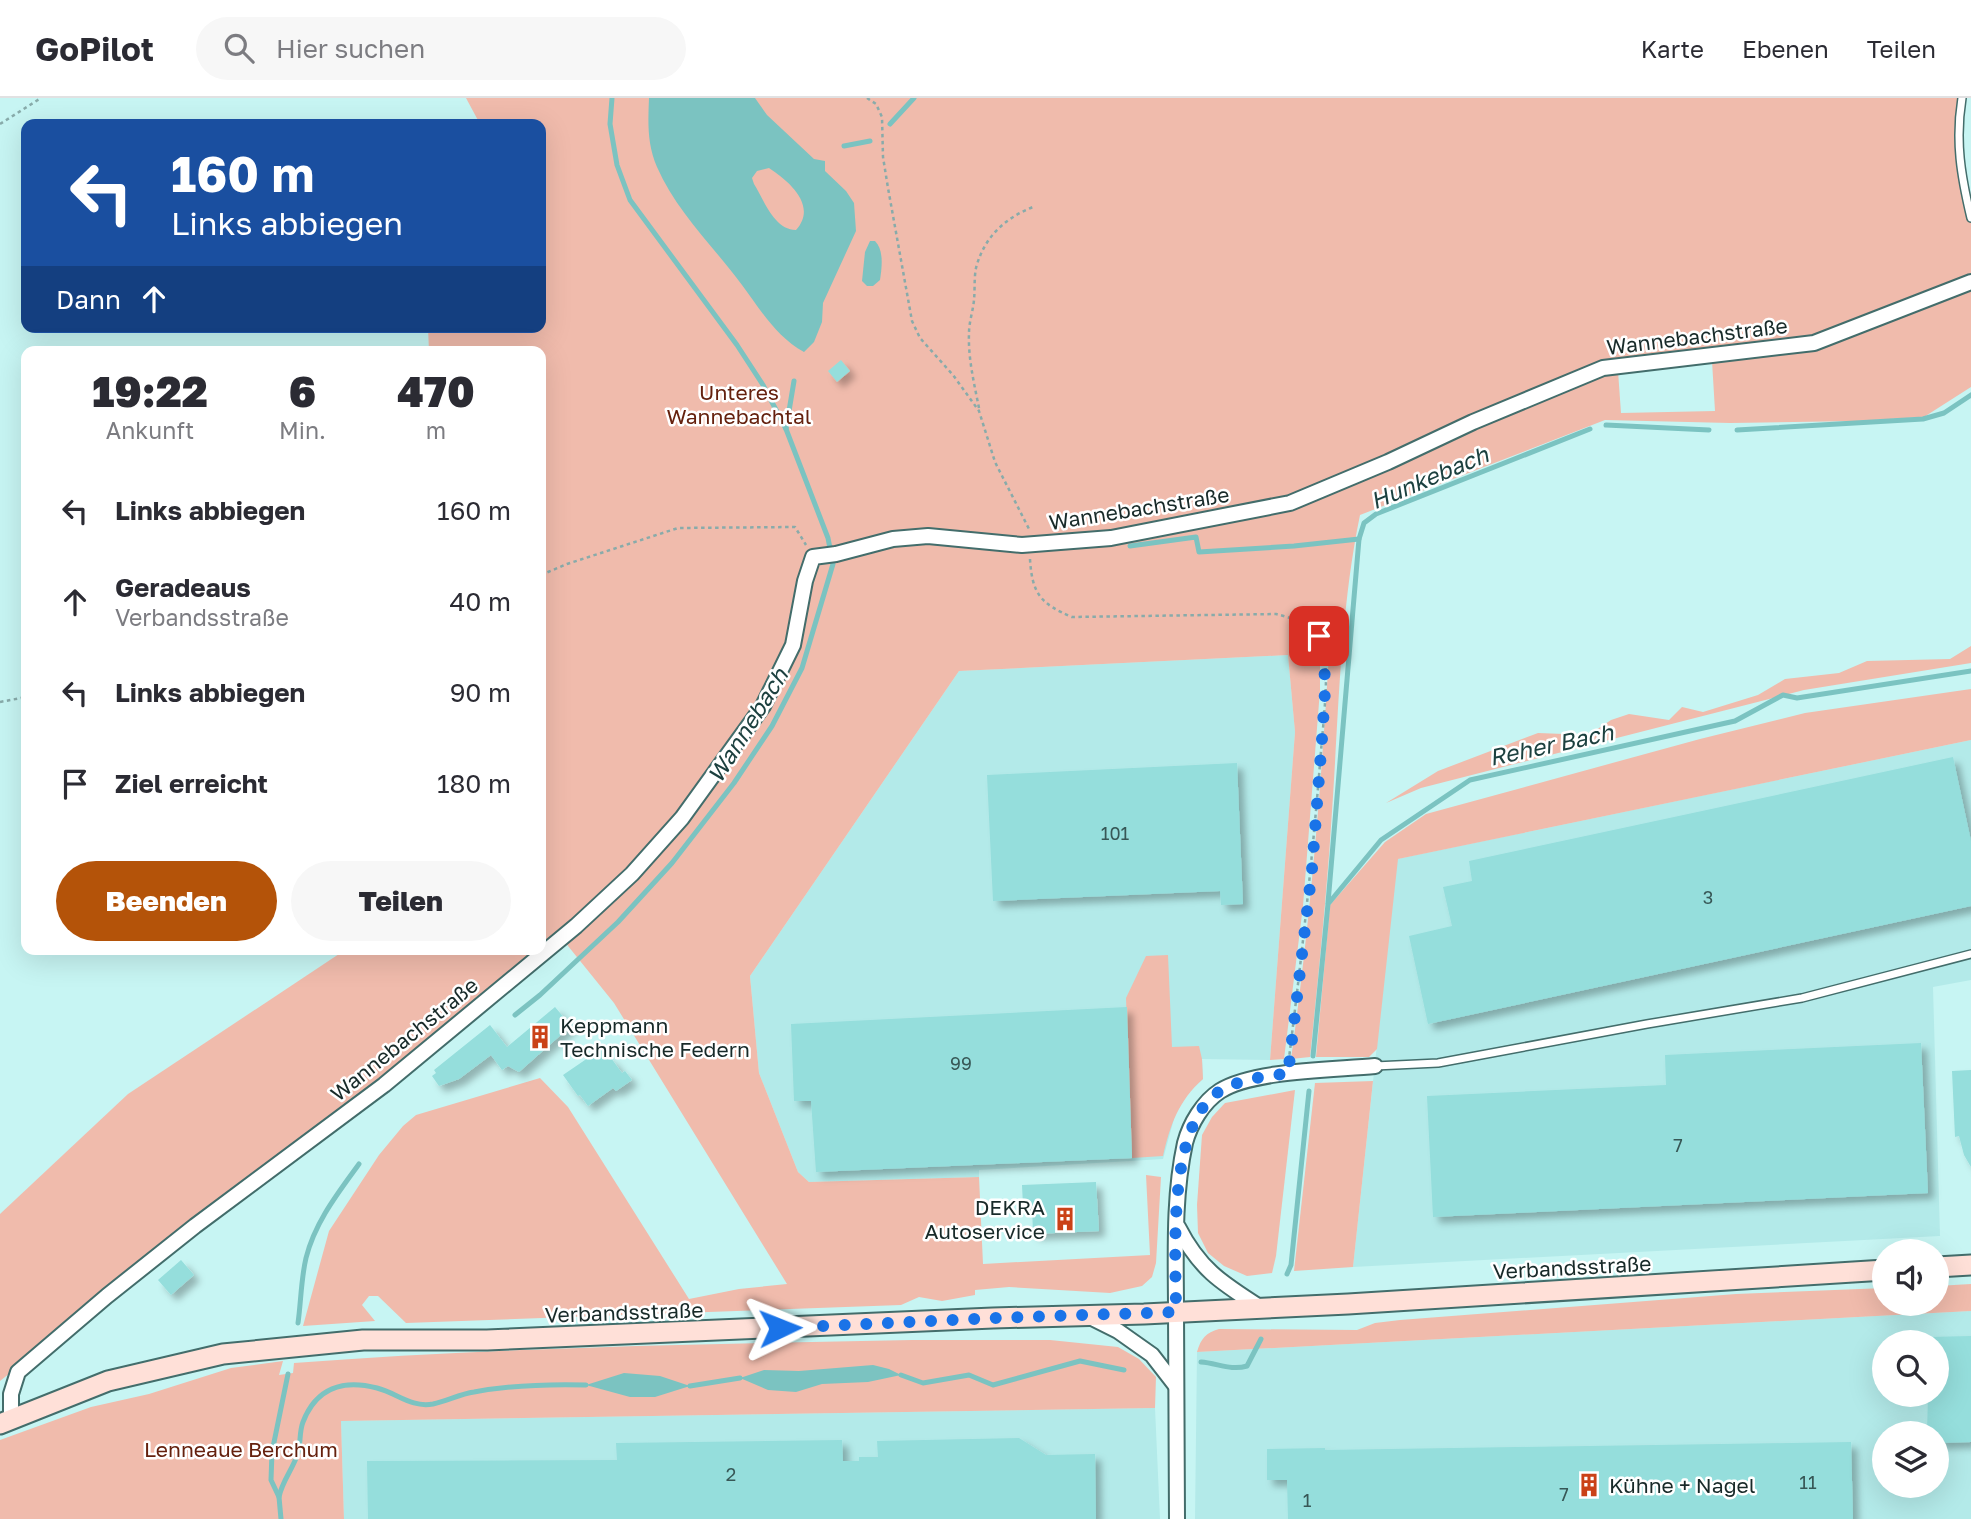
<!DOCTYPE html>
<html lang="de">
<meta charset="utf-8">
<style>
:root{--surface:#fff;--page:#f7f7f7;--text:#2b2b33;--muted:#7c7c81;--line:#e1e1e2;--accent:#b45309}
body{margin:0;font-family:"Golos Text",sans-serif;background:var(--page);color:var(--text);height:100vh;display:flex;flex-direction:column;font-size:26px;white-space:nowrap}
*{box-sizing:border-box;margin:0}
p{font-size:23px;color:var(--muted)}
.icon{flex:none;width:38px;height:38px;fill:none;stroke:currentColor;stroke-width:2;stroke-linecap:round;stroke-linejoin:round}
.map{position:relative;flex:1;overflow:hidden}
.side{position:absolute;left:21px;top:248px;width:525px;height:609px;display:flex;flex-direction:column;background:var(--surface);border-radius:14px;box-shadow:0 7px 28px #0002}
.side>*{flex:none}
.banner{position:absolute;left:21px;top:21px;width:525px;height:214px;border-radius:14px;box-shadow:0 7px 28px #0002;background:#1a4fa0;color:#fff;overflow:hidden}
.controls{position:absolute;left:1872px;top:1141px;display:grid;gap:14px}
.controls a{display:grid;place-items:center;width:77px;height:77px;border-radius:50%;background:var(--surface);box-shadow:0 7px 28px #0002;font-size:35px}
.pin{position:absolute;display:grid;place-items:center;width:60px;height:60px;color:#fff;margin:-30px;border-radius:14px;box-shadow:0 4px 10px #0006}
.me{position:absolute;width:77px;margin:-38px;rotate:88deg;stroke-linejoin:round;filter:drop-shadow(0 0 5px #0008)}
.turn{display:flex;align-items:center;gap:24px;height:147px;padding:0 35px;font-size:32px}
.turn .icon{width:91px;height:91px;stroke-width:2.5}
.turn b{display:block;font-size:49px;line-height:60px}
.then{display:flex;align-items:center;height:66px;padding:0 35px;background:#0003;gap:14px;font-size:26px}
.eta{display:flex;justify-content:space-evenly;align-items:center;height:119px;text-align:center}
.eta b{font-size:42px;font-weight:800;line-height:49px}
.button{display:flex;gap:14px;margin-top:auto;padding:14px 35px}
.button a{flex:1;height:80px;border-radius:42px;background:var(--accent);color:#fff;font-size:28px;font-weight:800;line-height:80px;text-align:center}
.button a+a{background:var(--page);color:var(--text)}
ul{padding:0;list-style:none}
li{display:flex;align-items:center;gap:21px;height:91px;padding:0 35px}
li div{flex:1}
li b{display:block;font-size:26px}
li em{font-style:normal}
header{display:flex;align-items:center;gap:42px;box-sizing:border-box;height:98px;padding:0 35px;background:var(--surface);border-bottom:2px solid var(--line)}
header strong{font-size:33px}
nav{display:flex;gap:38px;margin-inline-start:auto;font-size:24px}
.search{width:490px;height:63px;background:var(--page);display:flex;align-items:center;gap:18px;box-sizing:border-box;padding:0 24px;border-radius:38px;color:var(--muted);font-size:26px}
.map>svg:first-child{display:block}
.built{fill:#b3eae9;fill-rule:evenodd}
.green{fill:#f0bbac;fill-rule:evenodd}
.water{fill:#7bc3c1;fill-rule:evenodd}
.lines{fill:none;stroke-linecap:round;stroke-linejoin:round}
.stream{stroke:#7bc3c1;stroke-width:5}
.building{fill:#95dedc;filter:url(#shadow)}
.service-casing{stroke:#436d6b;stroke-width:10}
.minor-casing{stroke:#436d6b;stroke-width:18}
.secondary-casing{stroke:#436d6b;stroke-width:23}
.path{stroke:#88abaa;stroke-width:2.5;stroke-dasharray:3.5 3.5;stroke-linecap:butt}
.service{stroke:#fff;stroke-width:7}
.minor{stroke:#fff;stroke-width:14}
.secondary{stroke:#ffe0d8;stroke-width:19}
.route{stroke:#1a73e8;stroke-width:12;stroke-dasharray:0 21.6}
.labels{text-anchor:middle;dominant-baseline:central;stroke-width:5;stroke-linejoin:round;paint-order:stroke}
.number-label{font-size:18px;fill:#375756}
.street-label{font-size:21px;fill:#182a29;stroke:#fff}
.park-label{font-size:21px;fill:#65210e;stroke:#fff}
.poi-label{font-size:21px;fill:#182a29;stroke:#fff;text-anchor:start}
.water-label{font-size:23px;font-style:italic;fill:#1c403f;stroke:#fff}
</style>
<header>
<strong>GoPilot</strong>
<div class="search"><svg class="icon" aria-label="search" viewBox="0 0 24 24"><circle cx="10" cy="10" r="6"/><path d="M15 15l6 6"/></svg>Hier suchen</div>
<nav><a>Karte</a><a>Ebenen</a><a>Teilen</a></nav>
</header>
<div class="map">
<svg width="1971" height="1421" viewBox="0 0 1971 1421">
<defs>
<filter id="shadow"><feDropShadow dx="6" dy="6" stdDeviation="3.5" flood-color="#0004"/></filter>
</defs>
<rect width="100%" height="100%" fill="#c7f5f3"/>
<!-- built -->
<g class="built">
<polygon points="1288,557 1295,634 1270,962 1202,961 1203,981 1188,995 1175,1017 1163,1061 979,1072 979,1079 809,1084 798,1074 759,975 750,878 959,573"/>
<polygon points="1971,642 1971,882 1933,889 1940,1138 1353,1169 1397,761"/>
<path d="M 1971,1213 L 1971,1421 L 1195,1421 L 1197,1254 ZM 1885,1244 L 1937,1244 L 1937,1297 L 1885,1297 ZM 1885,1335 L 1937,1335 L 1937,1388 L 1885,1388 Z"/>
<polygon points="1155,1310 1160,1421 344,1421 341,1323"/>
</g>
<!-- green -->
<g class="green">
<path d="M 466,0 L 1962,0 L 1957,28 L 1962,82 L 1971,120 L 1971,184 L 1814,245 L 1731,260 L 1816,251 L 1971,190 L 1971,289 L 1924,319 L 1858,323 L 1730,325 L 1605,322 L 1360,417 C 1341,509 1339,605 1333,698 C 1328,785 1319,872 1310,959 L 1291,961 C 1310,826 1321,691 1329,556 L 1320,556 L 1320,592 L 1303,808 L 1284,961 L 1270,962 L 1295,634 L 1288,557 L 959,573 L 750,878 L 759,975 L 798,1074 L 809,1084 L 979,1079 L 983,1166 L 1150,1157 L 1146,1077 L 1161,1079 L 1156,1165 L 1152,1179 L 1142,1188 L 1110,1195 L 1009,1189 L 975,1192 L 975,1197 L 942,1203 L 919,1199 L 901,1207 L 406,1225 L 378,1198 L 369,1198 L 362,1207 L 375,1223 L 303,1228 L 329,1133 L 379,1057 L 403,1028 L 416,1017 L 540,980 L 568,1009 L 689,1201 L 739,1191 L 787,1186 L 614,905 L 564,843 C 631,791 682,726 732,658 C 755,626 784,586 796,548 C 805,520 803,493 815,465 L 866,451 L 930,442 L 1029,450 L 1026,441 L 928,432 L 868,440 L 835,451 L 812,453 L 802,482 L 790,546 L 761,606 L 680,716 L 629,774 L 541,851 L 541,254 L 429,254 L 428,229 L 541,229 L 541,26 L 480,26 ZM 1712,263 L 1715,313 L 1621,315 L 1618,273 Z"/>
<polygon points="1971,548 1971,565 1804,592 1421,690 1386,705 1438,673 1538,635 1564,636 1578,644 1611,622 1629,616 1669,622 1682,609 1703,614 1758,597 1785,581 1839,575 1867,563 1950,561"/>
<polygon points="1971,591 1971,642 1398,761 1377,951 1369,959 1316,959 1330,807 1385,744 1426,716 1700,641 1805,615"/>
<polygon points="345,852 539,852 0,1283 0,1116 128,996"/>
<path d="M 1168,857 L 1172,949 L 1199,948 L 1202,961 L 1203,981 C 1179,1002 1170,1027 1163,1058 L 1132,1060 L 1126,900 L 1146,858 Z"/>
<polygon points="1373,983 1353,1169 1294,1173 1315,985"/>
<polygon points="1295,992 1276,1158 1272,1175 1247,1178 1224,1168 1208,1155 1198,1135 1197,1107 1202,1037 1212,1019 1225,1005"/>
<path d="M 1971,1186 L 1971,1213 L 1197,1254 C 1201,1240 1206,1235 1219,1231 L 1357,1232 L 1375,1225 L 1400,1222 L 1736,1196 L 1885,1190 L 1885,1206 L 1937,1206 L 1937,1188 Z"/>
<path d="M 912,1242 L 1050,1242 L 1118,1249 L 1139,1261 L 1156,1279 L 1155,1310 L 341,1323 L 344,1421 L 0,1421 L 0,1342 L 91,1309 L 149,1296 L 231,1270 L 283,1263 L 279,1277 L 293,1275 L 294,1265 C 500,1249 706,1246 912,1242 Z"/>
</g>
<!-- water -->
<g class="water">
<path d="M 649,0 L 755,0 L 767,17 L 814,61 L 825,63 L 825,73 L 846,93 L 854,105 L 856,133 L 823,205 L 822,224 L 814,244 L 804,254 C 776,239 760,211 742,187 C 714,149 676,113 657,69 C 647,46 648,24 649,0 ZM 769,70 C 789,83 818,108 796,132 C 774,132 764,102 754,86 L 752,80 L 757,73 Z"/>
<path d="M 870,143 L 875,143 C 884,152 882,169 880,182 L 873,188 L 867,188 L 862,183 L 865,154 Z"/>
<polygon points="873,1267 889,1271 901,1277 868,1284 822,1286 796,1294 768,1292 740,1280 764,1272 799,1273"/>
<polygon points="624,1275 660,1278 690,1288 655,1299 630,1299 586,1287"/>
</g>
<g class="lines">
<!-- stream -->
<g class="stream">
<polyline points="890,26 914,0"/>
<polyline points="844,48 870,43"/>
<polyline points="1606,327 1709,332"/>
<polyline points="786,331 794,283"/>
<polyline points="1737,332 1923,321 1944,315 1971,297"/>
<polyline points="1130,448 1196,439 1199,454 1294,448 1359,441"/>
<polyline points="1328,805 1359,441 1364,425 1376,416 1590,331"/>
<polyline points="515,917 540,897 618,824 672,765 734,685 772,628 802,570 833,466 828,440 786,331 763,287 737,247 630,102 617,67 610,26 612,0"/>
<polyline points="1313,958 1328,806 1381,742 1470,682 1735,623 1783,597 1797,600 1971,573"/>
<polyline points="1287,1176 1291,1167 1309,993"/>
<path d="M 298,1225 C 301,1204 301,1181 306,1160 C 315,1124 338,1095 359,1066"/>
<path d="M 1201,1264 C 1217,1265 1231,1273 1247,1268 L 1261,1241"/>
<polyline points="901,1277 923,1285 969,1277 993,1287 1080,1263 1124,1272"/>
<polyline points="690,1288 740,1280"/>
<path d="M 279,1399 C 282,1383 293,1371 298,1355 C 301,1345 299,1334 303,1324 C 316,1290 343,1281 377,1290 C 397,1295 411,1310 433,1306 C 447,1303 460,1296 474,1294 C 512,1287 548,1286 586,1287"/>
<polyline points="281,1421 279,1399 271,1382 272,1354 288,1276"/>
</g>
</g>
<!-- building -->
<g class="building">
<polygon points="841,262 850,273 837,284 828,273"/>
<polygon points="1953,659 1971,743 1971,808 1428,926 1409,838 1452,828 1443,789 1472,783 1469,763"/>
<polygon points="1237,665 1243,806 1221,807 1220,793 993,803 987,677"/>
<polygon points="555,909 571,928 519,974 508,968 502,972 491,957 459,981 439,988 432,978 436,975 434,972 490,927 507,949"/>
<polygon points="1127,909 1132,1060 816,1074 811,1003 794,1003 791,926"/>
<polygon points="1921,945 1928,1095 1433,1119 1427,998 1666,987 1665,957"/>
<polygon points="601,951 608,962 611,960 622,975 625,973 632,982 616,993 613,990 588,1008 580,997 578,998 563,977"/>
<polygon points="1971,972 1971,1069 1964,1057 1959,1038 1955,1039 1952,973"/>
<polygon points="1096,1084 1099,1133 1033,1136 1032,1108 1023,1108 1022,1087"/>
<polygon points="181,1162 194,1177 171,1197 158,1182"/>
<polygon points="1971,1238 1971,1344 1937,1345 1937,1335 1927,1335 1928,1297 1937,1297 1937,1244 1928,1244 1928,1239"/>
<polygon points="1019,1340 1046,1357 1095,1356 1096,1421 368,1421 367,1363 617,1362 616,1345 842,1342 843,1363 859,1363 859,1359 878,1359 877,1343"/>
<polygon points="1851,1344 1853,1421 1288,1421 1287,1382 1267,1382 1267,1351 1325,1350 1325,1352"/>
</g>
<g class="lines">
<!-- service casing -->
<g class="service-casing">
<g id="service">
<path d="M 1962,0 C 1955,43 1961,78 1971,120"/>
<polyline points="1375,968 1438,965 1647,926 1802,900 1971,856"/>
</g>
</g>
<!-- minor casing -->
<g class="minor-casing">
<g id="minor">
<path d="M 1178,1129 C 1200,1172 1222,1185 1261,1210"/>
<polyline points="1088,1218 1118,1233 1152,1257 1176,1288"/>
<polyline points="11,1320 11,1296 18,1274 107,1198 195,1128 384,987 576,828 632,776 682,720 763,608 793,547 805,483 813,459 836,456 893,441 928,438 1022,447 1111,440 1290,405 1388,364 1473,324 1603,270 1814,245 1971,184"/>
<path d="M 1177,1421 C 1177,1352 1176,1283 1176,1214 C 1176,1159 1173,1100 1185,1045 C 1190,1026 1203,1004 1220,993 C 1253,972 1334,972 1375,968"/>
</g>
</g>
<!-- secondary casing -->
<g class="secondary-casing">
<g id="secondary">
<polyline points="1937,1169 1971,1167"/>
<polyline points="0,1326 108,1283 223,1256 363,1242 487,1242 993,1220 1144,1216 1348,1206 1885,1172"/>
</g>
</g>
<!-- path -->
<g class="path">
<polyline points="867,0 876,6 882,19 883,59 888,90 912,223 920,240 953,277 979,313 995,364 1029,431"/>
<polyline points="0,26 41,0"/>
<path d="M 979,310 C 974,285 968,260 969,235 C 969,224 973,213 974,202 C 975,192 974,180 976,170 C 984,139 1005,120 1033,109"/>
<path d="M 1030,461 C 1032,496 1041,506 1072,519 L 1276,516 C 1293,520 1317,528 1323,546 C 1330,568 1323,628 1321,653 C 1313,755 1302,857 1289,960"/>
<polyline points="541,477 567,466 678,430 795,429 806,447"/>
<polyline points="0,604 26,599"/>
</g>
<!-- service -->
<use href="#service" class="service"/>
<!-- minor -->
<use href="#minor" class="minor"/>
<!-- secondary -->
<use href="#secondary" class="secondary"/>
</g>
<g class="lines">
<!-- route -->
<path class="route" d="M 780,1230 L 993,1220 L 1176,1214 C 1176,1157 1166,1027 1220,993 C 1238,982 1267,977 1288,976 L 1312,771 L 1322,641 L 1325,593 L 1324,548 L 1319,538"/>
</g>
<!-- icons -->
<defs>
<g id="building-bare" transform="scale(1.89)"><path d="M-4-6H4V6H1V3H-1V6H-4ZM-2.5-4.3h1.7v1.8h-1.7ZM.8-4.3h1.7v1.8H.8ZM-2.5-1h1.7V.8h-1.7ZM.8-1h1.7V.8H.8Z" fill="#ca4117" stroke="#fff" stroke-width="2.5" paint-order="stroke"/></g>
</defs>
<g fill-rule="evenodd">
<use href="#building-bare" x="540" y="939"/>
<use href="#building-bare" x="1065" y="1121"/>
<use href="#building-bare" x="1589" y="1387"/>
</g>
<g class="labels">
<!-- number labels -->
<g class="number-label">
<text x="1115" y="735">101</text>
<text x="1708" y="799">3</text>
<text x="961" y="965">99</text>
<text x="1678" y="1047">7</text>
<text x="731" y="1376">2</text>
<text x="1808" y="1384">11</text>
<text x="1564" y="1396">7</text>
<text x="1307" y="1402">1</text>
</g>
<!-- street labels -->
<g class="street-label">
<text transform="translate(1697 238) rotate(-7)">Wannebachstraße</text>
<text transform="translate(1139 410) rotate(-9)">Wannebachstraße</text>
<text transform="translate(404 941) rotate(-39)">Wannebachstraße</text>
<text transform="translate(1572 1169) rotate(-3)">Verbandsstraße</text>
<text transform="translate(624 1214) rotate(-2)">Verbandsstraße</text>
</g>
<!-- park labels -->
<g class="park-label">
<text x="739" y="294">Unteres<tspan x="739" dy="24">Wannebachtal</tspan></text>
<text x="241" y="1351">Lenneaue Berchum</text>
</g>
<!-- poi labels -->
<g class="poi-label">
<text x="560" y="927">Keppmann<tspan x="560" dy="24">Technische Federn</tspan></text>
<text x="1045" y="1109" text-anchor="end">DEKRA<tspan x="1045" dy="24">Autoservice</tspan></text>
<text x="1609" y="1387">Kühne + Nagel</text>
</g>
<!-- water labels -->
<g class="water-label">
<text transform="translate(1429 379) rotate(-23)">Hunkebach</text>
<text transform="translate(747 627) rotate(-58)">Wannebach</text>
<text transform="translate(1551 646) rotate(-12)">Reher Bach</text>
</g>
</g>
</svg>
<div class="controls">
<a><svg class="icon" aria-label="sound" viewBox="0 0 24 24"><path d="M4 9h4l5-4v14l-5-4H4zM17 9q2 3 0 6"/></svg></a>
<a><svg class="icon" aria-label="search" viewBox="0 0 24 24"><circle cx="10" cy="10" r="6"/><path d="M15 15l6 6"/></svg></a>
<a><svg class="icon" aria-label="layers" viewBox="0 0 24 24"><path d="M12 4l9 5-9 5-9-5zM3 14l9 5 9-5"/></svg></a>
</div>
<div class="pin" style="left:1319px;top:538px;background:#d93025"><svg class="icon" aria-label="arrive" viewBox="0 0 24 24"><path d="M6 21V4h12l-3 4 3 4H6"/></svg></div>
<svg class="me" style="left:780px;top:1230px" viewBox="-20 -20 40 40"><path d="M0-17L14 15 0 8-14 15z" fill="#1a73e8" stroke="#fff" stroke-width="4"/></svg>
<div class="banner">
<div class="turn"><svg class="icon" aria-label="left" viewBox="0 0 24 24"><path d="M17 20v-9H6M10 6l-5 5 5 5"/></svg><div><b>160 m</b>Links abbiegen</div></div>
<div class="then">Dann<svg class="icon" aria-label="ahead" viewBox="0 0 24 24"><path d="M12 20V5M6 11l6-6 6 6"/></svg></div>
</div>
<section class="side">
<div class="eta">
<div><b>19:22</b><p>Ankunft</p></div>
<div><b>6</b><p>Min.</p></div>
<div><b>470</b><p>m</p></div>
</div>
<ul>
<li><svg class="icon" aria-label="left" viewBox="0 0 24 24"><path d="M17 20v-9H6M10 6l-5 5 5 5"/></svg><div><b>Links abbiegen</b></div><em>160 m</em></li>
<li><svg class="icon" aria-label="ahead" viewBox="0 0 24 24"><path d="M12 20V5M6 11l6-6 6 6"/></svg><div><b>Geradeaus</b><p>Verbandsstraße</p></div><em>40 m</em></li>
<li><svg class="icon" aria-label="left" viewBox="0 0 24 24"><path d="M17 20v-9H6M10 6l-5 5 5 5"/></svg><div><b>Links abbiegen</b></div><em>90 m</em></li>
<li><svg class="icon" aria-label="arrive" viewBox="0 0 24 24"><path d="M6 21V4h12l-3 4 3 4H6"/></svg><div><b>Ziel erreicht</b></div><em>180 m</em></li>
</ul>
<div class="button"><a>Beenden</a><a>Teilen</a></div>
</section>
</div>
